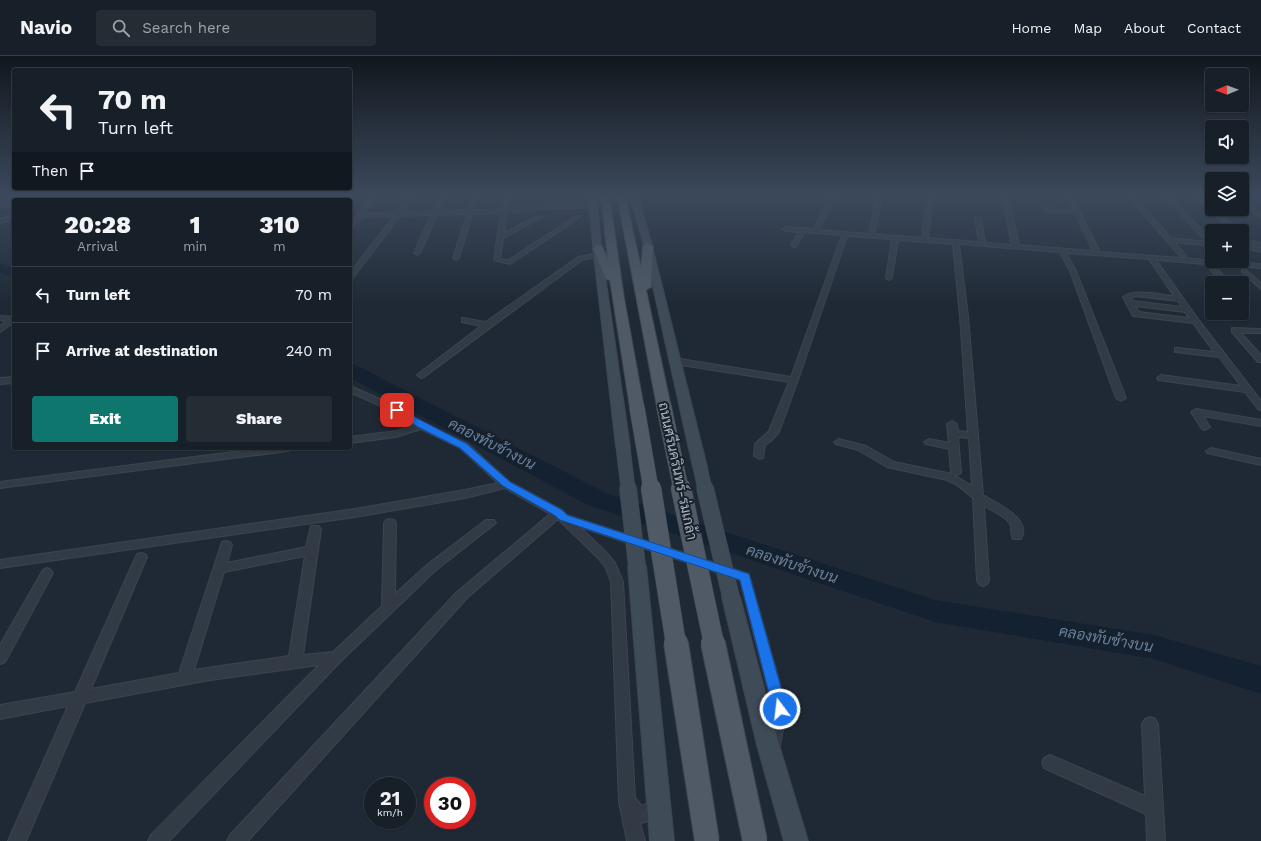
<!DOCTYPE html>
<meta charset="utf-8">
<style>
:root{--surface:#171f28;--page:#242c34;--text:#f1f3f6;--muted:#9ea2a8;--line:#363d45;--accent:#0f766e}
body{margin:0;font-family:"Work Sans",Sarabun,sans-serif;background:var(--page);color:var(--text);height:100vh;display:flex;flex-direction:column;font-size:15px;white-space:nowrap}
*{box-sizing:border-box;margin:0}
p{font-size:13px;color:var(--muted)}
.icon{flex:none;width:22px;height:22px;fill:none;stroke:currentColor;stroke-width:2;stroke-linecap:round;stroke-linejoin:round}
.map{position:relative;flex:1;overflow:hidden}
.drawer{position:absolute;left:12px;top:142px;width:340px;height:252px;display:flex;flex-direction:column;background:var(--surface);border-radius:4px;box-shadow:0 1px 3px #0004,0 0 0 1px var(--line)}
.drawer>*{flex:none}
.banner{position:absolute;left:12px;top:12px;width:340px;height:122px;border-radius:4px;box-shadow:0 1px 3px #0004,0 0 0 1px var(--line);background:#171f28;color:var(--text);overflow:hidden}
.needle{width:26px;rotate:269deg}
.fabs{position:absolute;left:1205px;top:12px;display:grid;gap:8px}
.fabs a{display:grid;place-items:center;width:44px;height:44px;border-radius:4px;background:var(--surface);box-shadow:0 1px 3px #0004,0 0 0 1px var(--line);font-size:20px}
.speed{position:absolute;left:364px;top:721px;display:flex;gap:8px;font-size:20px;font-weight:700;text-align:center}
.speed>*{display:grid;place-content:center;width:52px;height:52px;border-radius:50%;background:var(--surface);box-shadow:0 1px 3px #0004,0 0 0 1px var(--line);line-height:1}
.speed small{font-size:10px;font-weight:400}
.speed .limit{border:6px solid #d22;background:#fff;color:#111}
.pin{position:absolute;display:grid;place-items:center;width:34px;height:34px;color:#fff;margin:-17px;border-radius:8px;box-shadow:0 2px 6px #0006}
.me{position:absolute;width:44px;margin:-22px;rotate:345deg;stroke-linejoin:round;filter:drop-shadow(0 0 3px #0008)}
.turn{display:flex;align-items:center;gap:14px;height:84px;padding:0 20px;font-size:18px}
.turn .icon{width:52px;height:52px;stroke-width:2.5}
.turn b{display:block;font-size:28px;line-height:34px}
.then{display:flex;align-items:center;height:38px;padding:0 20px;background:#0003;gap:8px;font-size:15px}
.eta{display:flex;justify-content:space-evenly;align-items:center;height:68px;text-align:center}
.eta b{font-size:24px;font-weight:800;line-height:28px}
.primary-button{display:flex;gap:8px;margin-top:auto;padding:8px 20px}
.primary-button a{flex:1;height:46px;border-radius:4px;background:var(--accent);color:#fff;font-size:16px;font-weight:800;line-height:46px;text-align:center}
.primary-button a+a{background:var(--page);color:var(--text)}
ul{padding:0;list-style:none}
li{display:flex;align-items:center;gap:12px;height:56px;padding:0 20px;border-top:1px solid var(--line)}
li div{flex:1}
li b{display:block;font-size:15px}
li em{font-style:normal}
header{display:flex;align-items:center;gap:24px;box-sizing:border-box;height:56px;padding:0 20px;background:var(--surface);border-bottom:1px solid var(--line)}
header strong{font-size:19px}
nav{display:flex;gap:22px;margin-inline-start:auto;font-size:14px}
.search{width:280px;height:36px;background:var(--page);display:flex;align-items:center;gap:10px;box-sizing:border-box;padding:0 14px;border-radius:4px;color:var(--muted);font-size:15px}
.map>svg:first-child{display:block}
.lines{fill:none;stroke-linecap:round;stroke-linejoin:round}
.canal{fill:#142131;fill-rule:evenodd}
.river{fill:#142131;fill-rule:evenodd}
.street-casing{stroke:#3c444f;stroke-width:2}
.secondary-casing{stroke:#3c444f;stroke-width:2}
.primary-casing{stroke:#3c444f;stroke-width:2}
.street{fill:#323b45;fill-rule:evenodd}
.secondary{fill:#404b58;fill-rule:evenodd}
.primary{fill:#505a66;fill-rule:evenodd}
.secondary-bridge-far1-casing{stroke:#3c444f;stroke-width:15;stroke-linecap:butt}
.secondary-bridge-casing{stroke:#3c444f;stroke-width:18;stroke-linecap:butt}
.primary-bridge-far2-casing{stroke:#3c444f;stroke-width:16;stroke-linecap:butt}
.primary-bridge-far1-casing{stroke:#3c444f;stroke-width:21;stroke-linecap:butt}
.primary-bridge-casing{stroke:#3c444f;stroke-width:26;stroke-linecap:butt}
.secondary-bridge-far1{stroke:#404b58;stroke-width:14}
.secondary-bridge{stroke:#404b58;stroke-width:17}
.primary-bridge-far2{stroke:#505a66;stroke-width:15}
.primary-bridge-far1{stroke:#505a66;stroke-width:20}
.primary-bridge{stroke:#505a66;stroke-width:24}
.route{fill:#1a73e8;stroke:#114b97}
.labels{text-anchor:middle;dominant-baseline:central;stroke-width:4;stroke-linejoin:round;paint-order:stroke}
.street-label{font-size:14px;fill:#acb6c3;stroke:#18202a}
.water-label{font-size:15px;font-style:italic;fill:#6582a2;stroke:#18202a}
</style>
<header>
<strong>Navio</strong>
<div class="search"><svg class="icon" aria-label="search" viewBox="0 0 24 24"><circle cx="10" cy="10" r="6"/><path d="M15 15l6 6"/></svg>Search here</div>
<nav><a>Home</a><a>Map</a><a>About</a><a>Contact</a></nav>
</header>
<div class="map">
<svg width="1261" height="785" viewBox="0 0 1261 785">
<rect width="100%" height="100%" fill="#1f2935"/>
<g class="lines">
<!-- canal -->
<polygon class="canal" points="336,139 342,139 339,144 333,144"/>
<!-- river -->
<g class="river">
<polygon points="0,207 14,212 14,222 0,217"/>
<polygon points="350,308 357,310 606,437 935,544 1154,579 1261,610 1261,638 1154,603 935,566 588,449 350,322"/>
</g>
<!-- street casing -->
<g class="street-casing">
<g id="street">
<polygon points="0,139 4,139 0,141"/>
<polygon points="40,139 49,139 32,144 23,144"/>
<polygon points="84,139 92,139 79,144 71,144"/>
<polygon points="153,139 162,139 147,144 138,144"/>
<path d="M 165,139 C 172,139 175,142 181,143 C 187,144 197,139 204,139 C 193,146 176,147 165,139 Z"/>
<polygon points="238,139 246,139 233,144 225,144"/>
<polygon points="259,139 265,139 259,144 253,144"/>
<polygon points="296,139 302,139 296,144 290,144"/>
<polygon points="372,139 378,139 365,157 396,156 407,139 413,139 402,156 433,155 440,139 446,139 439,155 468,154 472,139 478,139 473,154 502,153 504,139 510,139 508,153 563,148 593,148 596,150 593,152 563,152 507,156 504,177 537,160 542,161 503,182 500,203 509,204 576,160 581,161 510,208 494,204 501,157 472,158 459,202 456,204 453,202 467,158 437,159 420,197 417,199 414,197 431,159 400,160 352,223 350,224 350,217 394,160 363,161 350,173 350,168"/>
<path d="M 830,139 L 836,139 L 819,174 L 869,178 L 877,139 L 883,139 L 874,178 L 922,182 L 927,139 L 933,139 L 928,182 L 979,186 L 975,162 L 978,160 L 981,162 L 985,187 L 1012,189 L 1002,139 L 1008,139 L 1019,189 L 1093,195 L 1075,157 L 1047,155 L 1044,153 L 1047,151 L 1073,154 L 1065,139 L 1071,139 L 1100,196 L 1261,208 L 1261,212 L 1213,208 L 1230,227 L 1223,227 L 1205,208 L 1156,204 L 1198,263 L 1261,345 L 1261,354 L 1258,353 L 1245,336 L 1158,324 L 1157,322 L 1161,319 L 1241,330 L 1219,301 L 1175,296 L 1175,292 L 1178,292 L 1214,296 L 1193,267 L 1133,260 L 1123,241 C 1134,232 1161,239 1174,240 L 1149,203 L 1066,197 L 1076,215 L 1126,342 L 1121,345 L 1116,342 L 1070,215 L 1060,196 L 959,188 L 968,260 L 983,439 C 996,447 1033,463 1021,483 L 1013,483 C 1010,478 1012,474 1011,470 C 1008,461 992,455 984,450 L 989,525 L 987,528 L 983,530 L 979,528 L 977,525 L 973,442 L 957,429 L 947,424 L 887,411 L 858,394 L 836,388 L 834,386 L 839,383 L 866,390 L 894,406 L 952,418 L 951,416 L 949,393 L 926,388 L 924,386 L 929,383 L 949,387 L 947,368 L 952,365 L 957,368 L 958,375 L 968,376 L 960,260 L 953,188 L 898,184 L 892,222 L 889,224 L 886,222 L 892,183 L 847,180 L 798,324 L 779,376 L 771,385 L 765,389 L 763,402 L 759,403 L 754,400 L 755,388 L 769,375 L 789,326 L 674,308 L 670,305 L 674,302 L 791,321 L 842,179 L 805,176 L 796,190 L 794,191 L 791,189 L 799,176 L 786,175 L 783,173 L 786,171 L 814,173 ZM 1135,240 L 1178,245 L 1182,251 L 1133,245 L 1131,242 ZM 1135,250 L 1185,256 L 1189,262 L 1139,256 ZM 958,381 L 969,382 L 972,430 L 954,419 L 960,418 L 961,416 Z"/>
<polygon points="1127,139 1133,139 1171,182 1207,186 1162,139 1168,139 1212,184 1212,190 1174,186 1186,200 1181,201"/>
<polygon points="1191,139 1197,139 1212,151 1212,153 1214,153 1241,175 1234,175"/>
<polygon points="1242,144 1261,157 1261,162 1242,149"/>
<polygon points="14,145 14,149 0,153 0,149"/>
<polygon points="14,159 14,163 0,167 0,163"/>
<polygon points="1250,185 1261,187 1261,191 1250,189 1261,192 1261,196 1249,193 1242,189"/>
<polygon points="598,197 600,198 600,200 582,204 424,321 421,322 417,319 481,270 462,266 462,262 486,266 578,201"/>
<polygon points="1242,214 1246,214 1261,227 1261,233 1242,216"/>
<polygon points="0,260 14,261 14,266 0,276 0,270 6,265 0,264"/>
<polygon points="1232,272 1261,273 1261,277 1241,277 1261,299 1261,306 1258,306 1232,276"/>
<polygon points="14,321 14,327 0,328 0,322"/>
<path d="M 350,330 L 400,352 L 424,367 L 468,388 L 510,426 L 562,454 L 567,459 L 749,518 L 787,653 L 779,694 L 773,696 L 767,694 L 765,689 L 773,653 L 740,524 L 580,471 L 606,496 L 615,507 L 623,526 L 635,742 L 642,750 L 658,741 L 664,743 L 666,749 C 662,758 651,766 640,767 L 645,785 L 627,785 L 619,746 L 611,526 L 606,512 L 598,502 L 558,463 L 467,542 L 248,785 L 227,785 L 230,779 L 457,536 L 550,458 L 505,432 L 465,442 L 355,461 L 0,512 L 0,504 L 355,453 L 465,434 L 498,427 L 460,392 L 421,373 L 396,381 L 350,387 L 350,381 L 396,375 L 414,369 L 394,356 L 350,336 Z"/>
<polygon points="1196,353 1261,364 1261,370 1203,360 1210,371 1205,374 1202,373 1191,356"/>
<polygon points="264,392 293,392 288,395 0,432 0,426"/>
<polygon points="1211,392 1261,403 1261,409 1207,397 1206,395"/>
<path d="M 390,463 L 394,464 L 396,467 L 395,538 L 428,508 L 486,464 L 494,464 L 496,467 L 436,514 L 341,605 L 169,785 L 148,785 L 151,779 L 319,609 L 210,624 L 85,647 L 26,785 L 8,785 L 68,650 L 0,663 L 0,649 L 75,636 L 137,498 L 141,497 L 145,498 L 147,501 L 91,633 L 179,617 L 222,486 L 226,485 L 230,486 L 232,489 L 227,507 L 306,491 L 311,470 L 319,470 L 321,473 L 303,599 L 333,596 L 382,550 L 384,467 L 386,464 ZM 305,500 L 289,600 L 194,614 L 224,516 Z"/>
<polygon points="47,512 51,514 53,517 5,606 0,608 0,589 43,514"/>
<polygon points="1150,661 1155,663 1158,668 1165,785 1147,785 1146,758 1044,712 1042,707 1044,702 1050,699 1145,740 1142,668 1145,663"/>
</g>
</g>
<!-- secondary casing -->
<g class="secondary-casing">
<g id="secondary">
<polygon points="588,139 596,139 602,199 630,391 628,394 623,395 618,394 616,391 594,199"/>
<polygon points="630,139 638,139 652,190 707,411 705,414 700,416 695,414 693,411 644,190"/>
<polygon points="637,504 643,506 646,510 674,785 650,785 628,510 631,506"/>
<polygon points="731,534 737,536 740,541 779,689 808,785 784,785 757,689 722,541 725,536"/>
</g>
</g>
<!-- primary casing -->
<g class="primary-casing">
<g id="primary">
<polygon points="601,139 609,139 624,242 644,352 642,355 637,356 632,355 630,352 610,224 606,223 605,221 593,192 598,189 602,190 608,204"/>
<polygon points="617,139 625,139 641,212 643,190 648,187 653,190 651,231 646,234 671,351 669,354 664,355 659,354 657,351"/>
</g>
</g>
<!-- street -->
<use href="#street" class="street"/>
<!-- secondary -->
<use href="#secondary" class="secondary"/>
<!-- primary -->
<use href="#primary" class="primary"/>
<!-- secondary-bridge-far1 casing -->
<g class="secondary-bridge-far1-casing">
<g id="secondary-bridge-far1">
<polyline points="623,391 628,433"/>
<polyline points="700,411 705,433"/>
</g>
</g>
<!-- secondary-bridge casing -->
<g class="secondary-bridge-casing">
<g id="secondary-bridge">
<polyline points="628,432 637,510"/>
<polyline points="705,432 731,541"/>
</g>
</g>
<!-- primary-bridge-far2 casing -->
<g class="primary-bridge-far2-casing">
<g id="primary-bridge-far2">
<polyline points="664,351 681,433"/>
<polyline points="637,352 651,433"/>
</g>
</g>
<!-- primary-bridge-far1 casing -->
<g class="primary-bridge-far1-casing">
<g id="primary-bridge-far1">
<polyline points="651,432 676,588"/>
<polyline points="681,432 714,588"/>
</g>
</g>
<!-- primary-bridge casing -->
<g class="primary-bridge-casing">
<g id="primary-bridge">
<polyline points="676,587 707,785"/>
<polyline points="713,587 755,785"/>
</g>
</g>
<!-- secondary-bridge-far1 -->
<use href="#secondary-bridge-far1" class="secondary-bridge-far1"/>
<!-- secondary-bridge -->
<use href="#secondary-bridge" class="secondary-bridge"/>
<!-- primary-bridge-far2 -->
<use href="#primary-bridge-far2" class="primary-bridge-far2"/>
<!-- primary-bridge-far1 -->
<use href="#primary-bridge-far1" class="primary-bridge-far1"/>
<!-- primary-bridge -->
<use href="#primary-bridge" class="primary-bridge"/>
</g>
<!-- sky -->
<linearGradient id="sky" x2="0" y2="1"><stop stop-color="#11171d"/><stop offset="0.56" stop-color="#3c495c"/><stop offset="1" stop-color="#3c495c" stop-opacity="0"/></linearGradient>
<rect width="1261" height="249" fill="url(#sky)"/>
<!-- route -->
<polygon class="route" points="397,352 467,388 510,426 562,454 567,459 749,518 787,653 785,657 780,659 775,657 773,653 740,524 560,464 554,459 503,430 460,392 418,371 394,356 392,354"/>
<g class="labels">
<!-- street labels -->
<g class="street-label">
<text transform="translate(678 415) rotate(78)">ถนนศรีนครินทร์-ร่มเกล้า</text>
</g>
<!-- water labels -->
<g class="water-label">
<text transform="translate(492 388) rotate(27)">คลองทับช้างบน</text>
<text transform="translate(792 508) rotate(18)">คลองทับช้างบน</text>
<text transform="translate(1106 583) rotate(10)">คลองทับช้างบน</text>
</g>
</g>
</svg>
<div class="fabs">
<a><svg class="needle" viewBox="-14 -14 28 28"><path d="M0-13l5 13h-10z" fill="#e53935"/><path d="M0 13l5-13h-10z" fill="#9ea2a8"/></svg></a>
<a><svg class="icon" aria-label="sound" viewBox="0 0 24 24"><path d="M4 9h4l5-4v14l-5-4H4zM17 9q2 3 0 6"/></svg></a>
<a><svg class="icon" aria-label="layers" viewBox="0 0 24 24"><path d="M12 4l9 5-9 5-9-5zM3 14l9 5 9-5"/></svg></a>
<a>+</a>
<a>−</a>
</div>
<div class="speed"><div>21<small>km/h</small></div><div class="limit">30</div></div>
<div class="pin" style="left:397px;top:354px;background:#d93025"><svg class="icon" aria-label="arrive" viewBox="0 0 24 24"><path d="M6 21V4h12l-3 4 3 4H6"/></svg></div>
<svg class="me" style="left:780px;top:653px" viewBox="-20 -20 40 40"><circle r="17" fill="#1a73e8" stroke="#fff" stroke-width="3"/><path d="M0-11L8 9 0 5-8 9z" fill="#fff"/></svg>
<div class="banner">
<div class="turn"><svg class="icon" aria-label="left" viewBox="0 0 24 24"><path d="M17 20v-9H6M10 6l-5 5 5 5"/></svg><div><b>70 m</b>Turn left</div></div>
<div class="then">Then<svg class="icon" aria-label="arrive" viewBox="0 0 24 24"><path d="M6 21V4h12l-3 4 3 4H6"/></svg></div>
</div>
<section class="drawer">
<div class="eta">
<div><b>20:28</b><p>Arrival</p></div>
<div><b>1</b><p>min</p></div>
<div><b>310</b><p>m</p></div>
</div>
<ul>
<li><svg class="icon" aria-label="left" viewBox="0 0 24 24"><path d="M17 20v-9H6M10 6l-5 5 5 5"/></svg><div><b>Turn left</b></div><em>70 m</em></li>
<li><svg class="icon" aria-label="arrive" viewBox="0 0 24 24"><path d="M6 21V4h12l-3 4 3 4H6"/></svg><div><b>Arrive at destination</b></div><em>240 m</em></li>
</ul>
<div class="primary-button"><a>Exit</a><a>Share</a></div>
</section>
</div>
